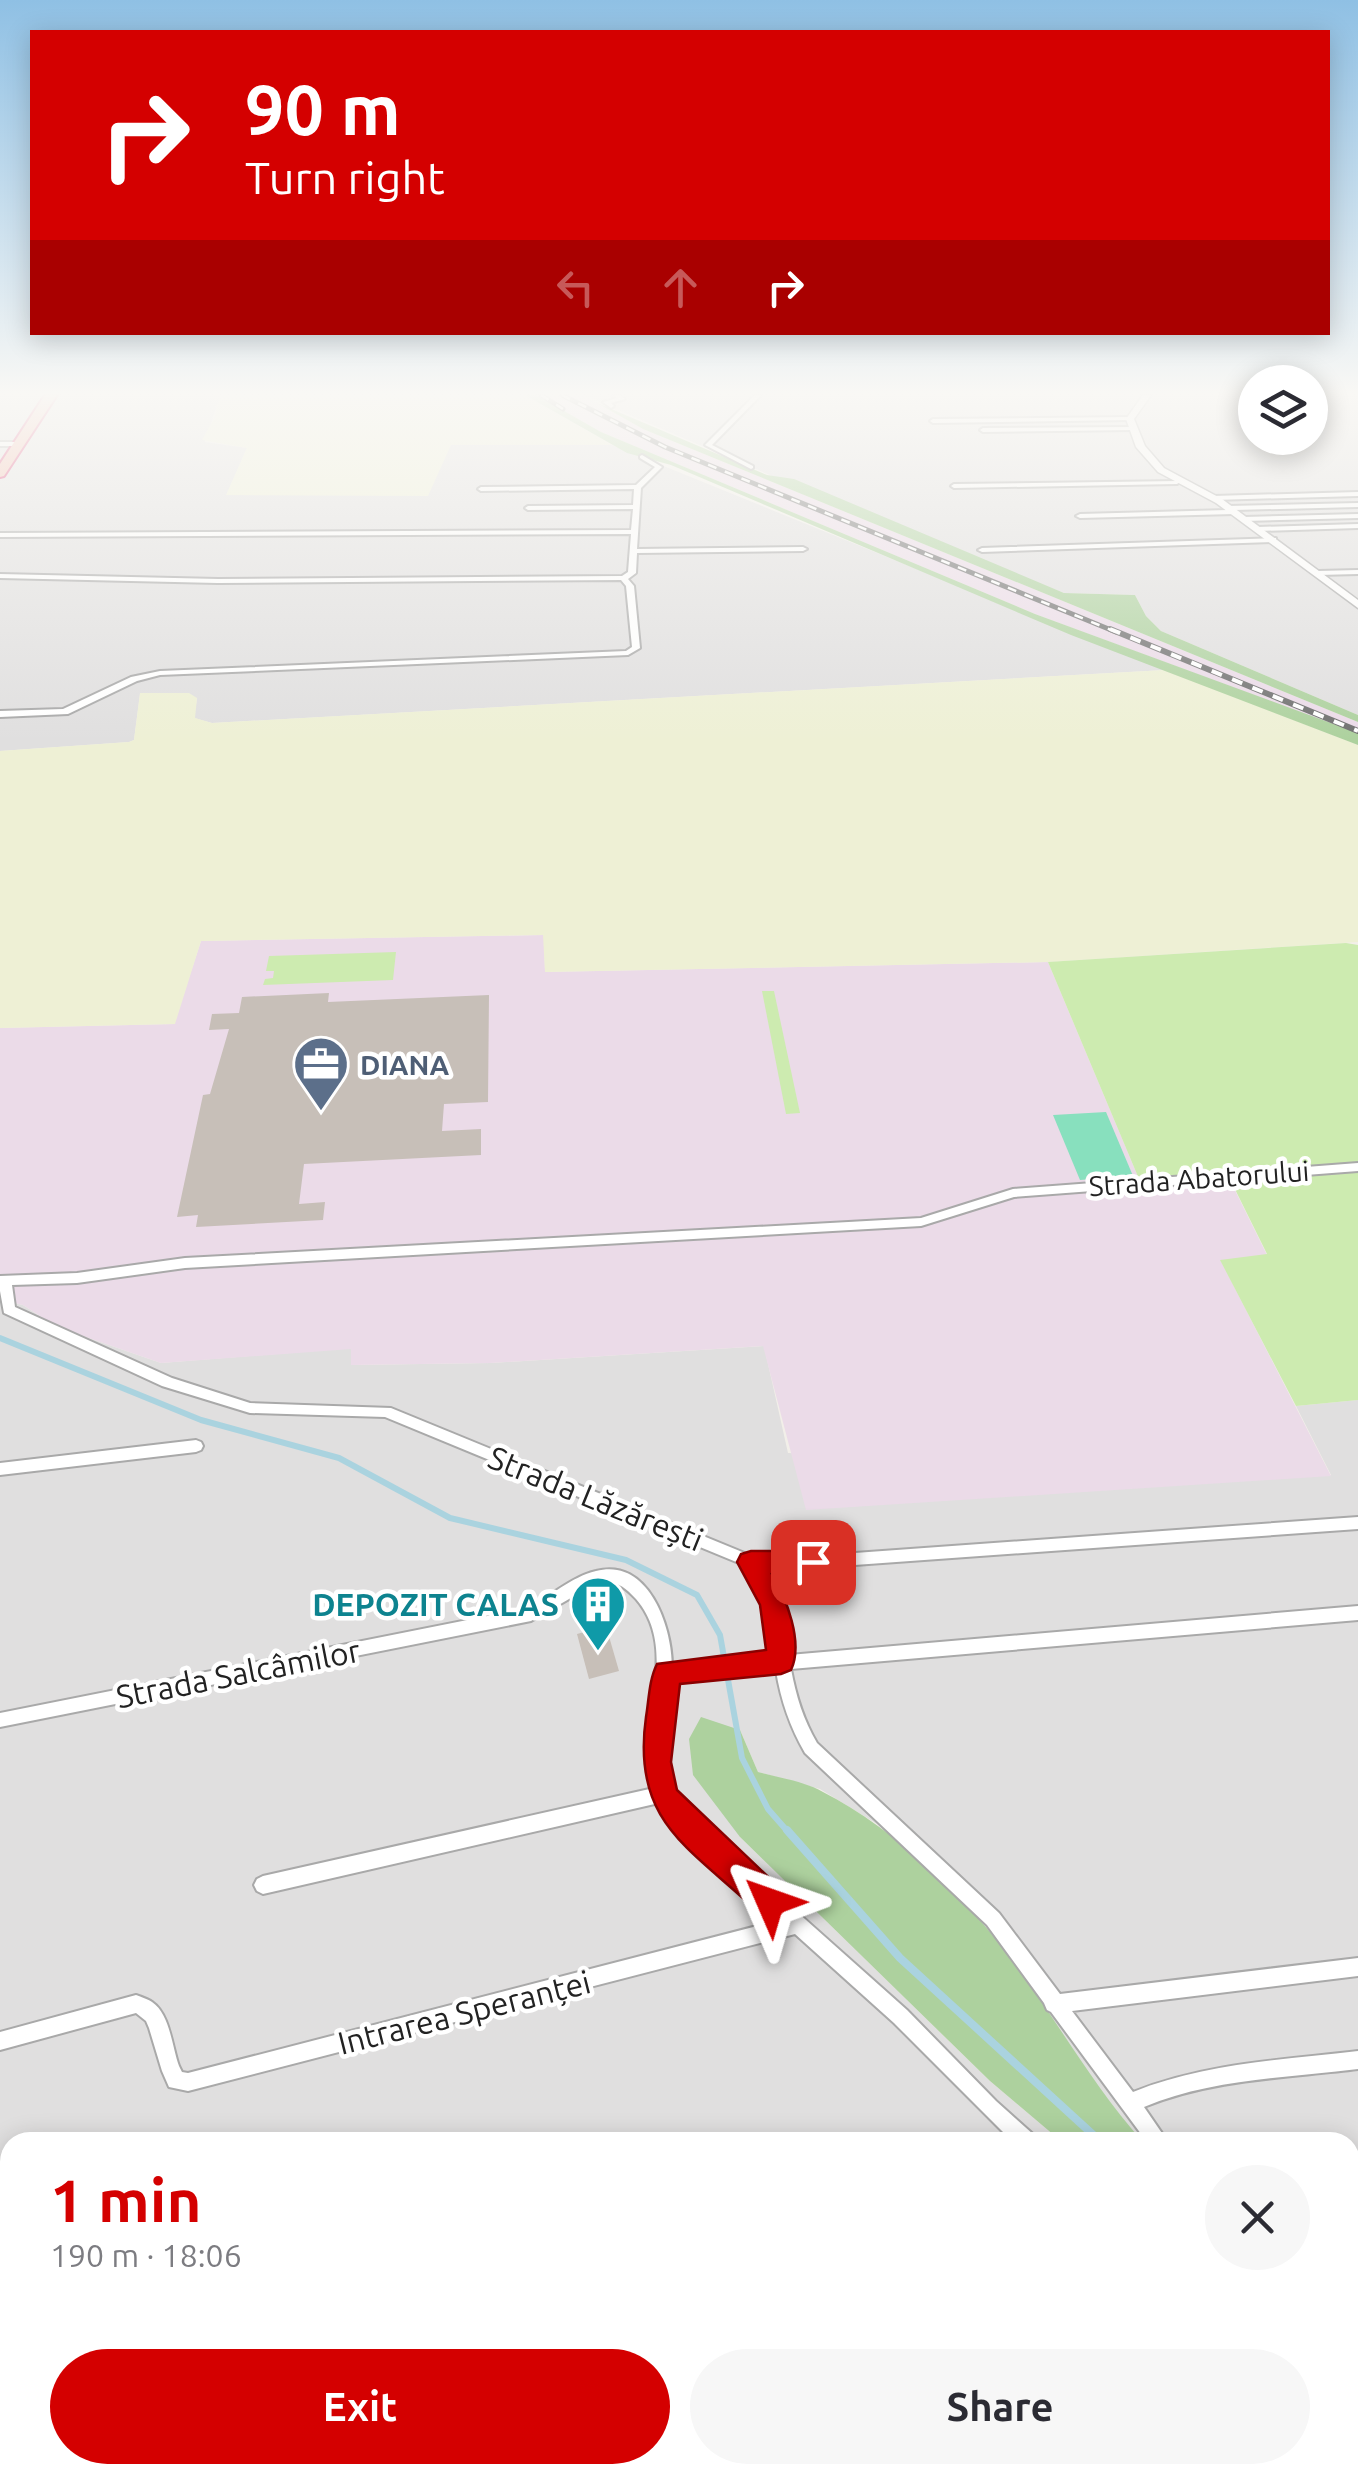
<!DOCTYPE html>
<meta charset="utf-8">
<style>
:root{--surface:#fff;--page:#f7f7f7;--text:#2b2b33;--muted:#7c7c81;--accent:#d40000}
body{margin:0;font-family:Ubuntu,sans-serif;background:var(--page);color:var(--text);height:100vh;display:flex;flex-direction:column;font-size:38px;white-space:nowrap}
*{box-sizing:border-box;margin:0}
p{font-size:32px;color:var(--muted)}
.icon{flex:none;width:55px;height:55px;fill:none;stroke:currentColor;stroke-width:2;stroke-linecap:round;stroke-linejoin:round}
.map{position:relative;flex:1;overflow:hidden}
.sheet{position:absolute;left:0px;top:2132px;width:1360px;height:352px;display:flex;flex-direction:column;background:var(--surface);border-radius:30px 30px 0 0;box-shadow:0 5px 25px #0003}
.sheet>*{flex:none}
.hud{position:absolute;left:30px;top:30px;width:1300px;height:305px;border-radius:0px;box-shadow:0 5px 25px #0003;background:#d40000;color:#fff;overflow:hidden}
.fabs{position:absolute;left:1238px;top:365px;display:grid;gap:20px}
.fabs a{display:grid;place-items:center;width:90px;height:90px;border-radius:50%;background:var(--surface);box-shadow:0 5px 25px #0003;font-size:50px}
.pin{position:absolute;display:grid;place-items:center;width:85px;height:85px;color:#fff;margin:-42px;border-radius:20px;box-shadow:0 5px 15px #0006}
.me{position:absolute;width:110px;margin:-55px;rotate:313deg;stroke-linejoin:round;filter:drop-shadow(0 0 8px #0008)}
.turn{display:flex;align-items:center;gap:35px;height:210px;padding:0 50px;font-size:45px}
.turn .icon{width:130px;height:130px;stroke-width:2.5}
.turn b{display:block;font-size:70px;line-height:85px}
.lanes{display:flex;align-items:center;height:95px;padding:0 50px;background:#0003;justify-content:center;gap:50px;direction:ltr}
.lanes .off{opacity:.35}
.round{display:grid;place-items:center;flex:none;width:105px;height:105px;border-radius:52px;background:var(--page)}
.headline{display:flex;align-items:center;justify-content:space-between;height:170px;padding:0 50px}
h1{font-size:60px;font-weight:700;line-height:75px;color:var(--accent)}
.primary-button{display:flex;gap:20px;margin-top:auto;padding:20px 50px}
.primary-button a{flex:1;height:115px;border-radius:60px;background:var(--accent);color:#fff;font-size:40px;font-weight:700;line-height:115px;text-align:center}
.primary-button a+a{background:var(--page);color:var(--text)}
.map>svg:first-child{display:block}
.residential{fill:#e0dfdf}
.industrial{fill:#ebdbe8}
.farmland{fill:#eef0d5}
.grass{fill:#cdebb0}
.forest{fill:#add19e}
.pitch{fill:#88e0be}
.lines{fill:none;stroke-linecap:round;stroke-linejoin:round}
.stream-far1{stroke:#aad3df;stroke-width:6}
.stream{stroke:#aad3df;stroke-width:8}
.building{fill:#c7bfb8}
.minor-casing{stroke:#a9a9a9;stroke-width:4}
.tertiary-casing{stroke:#a9a9a9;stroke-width:3}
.trunk-casing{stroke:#dc2a67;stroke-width:4}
.minor{fill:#fff;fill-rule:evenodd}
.tertiary{fill:#fff;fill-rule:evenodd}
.trunk{fill:#f2b4a3;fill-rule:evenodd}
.rail-far1-casing{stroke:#707070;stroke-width:5}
.rail-casing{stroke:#707070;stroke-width:6}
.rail-far1{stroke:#fff;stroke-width:2.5;stroke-dasharray:9;stroke-linecap:butt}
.rail{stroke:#fff;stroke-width:4;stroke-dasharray:11;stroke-linecap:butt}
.route{fill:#d40000;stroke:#8a0000;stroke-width:2.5}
.labels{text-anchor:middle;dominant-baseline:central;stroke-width:9;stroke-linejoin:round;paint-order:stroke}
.service-label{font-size:28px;font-weight:bold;fill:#4e5e75;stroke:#fff;text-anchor:start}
.street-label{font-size:28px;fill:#222;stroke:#fff}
.near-street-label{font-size:32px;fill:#222;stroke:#fff}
.near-culture-label{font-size:32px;font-weight:bold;fill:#0d838f;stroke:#fff;text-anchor:end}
</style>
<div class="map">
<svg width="1358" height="2483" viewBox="0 0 1358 2483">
<rect width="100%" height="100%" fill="#f2efe9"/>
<!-- residential -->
<g class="residential">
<polygon points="0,395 220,395 205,442 247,448 227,494 451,445 612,445 1165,670 212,723 194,718 197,698 140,694 134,740 129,742 0,751"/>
<polygon points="583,395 1255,395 1255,438 1310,438 1310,395 1358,395 1358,715 1161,631 1146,616 1135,595 1064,593 877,521"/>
<polygon points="0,1300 23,1305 57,1327 161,1363 352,1348 352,1365 490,1363 764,1346 788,1453 1331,1475 1296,1406 1358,1400 1358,2221 1350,2223 1350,2142 1143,2142 1100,2094 994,1937 946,1887 877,1824 820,1789 758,1772 740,1730 740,1837 990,2081 1062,2142 10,2142 10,2475 1319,2475 1325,2483 0,2483"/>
</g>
<!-- industrial -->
<g class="industrial">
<polygon points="536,395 583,395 643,429 1358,722 1358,734 1035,614 601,432"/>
<polygon points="544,935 545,972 1048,962 1139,1179 1226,1172 1267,1255 1221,1261 1331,1476 806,1510 763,1346 490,1363 351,1365 351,1349 161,1363 57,1327 23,1305 0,1300 0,1028 174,1024 201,941"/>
</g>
<!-- farmland -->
<g class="farmland">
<polygon points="220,395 525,395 612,445 451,445 428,496 226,495 247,448 202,440 215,417"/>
<polygon points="1165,670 1358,745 1358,942 1048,962 545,972 543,935 201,941 175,1024 0,1028 0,751 129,742 134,740 140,693 189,693 197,698 195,718 212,723"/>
</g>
<!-- grass -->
<g class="grass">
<polygon points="1346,943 1358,945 1358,1400 1296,1406 1220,1260 1267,1254 1227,1173 1139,1179 1048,962"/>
<polygon points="396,952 393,980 263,985 265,979 273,978 274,971 266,971 269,956"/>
<polygon points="762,991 774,991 800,1113 786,1114"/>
</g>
<!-- forest -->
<g class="forest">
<polygon points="525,395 536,395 601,432 1035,614 1358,733 1358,745 1071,635 671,465 627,453"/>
<polygon points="597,403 767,475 794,479 1064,593 1135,595 1146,616 1161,631 1358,715 1358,722 643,429"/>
<path d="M 701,1717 L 740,1730 L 758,1772 C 779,1778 804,1781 823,1792 C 905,1834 981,1912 1032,1988 C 1069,2041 1100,2094 1143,2142 L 1062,2142 L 990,2081 L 740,1837 L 693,1775 L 689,1739 Z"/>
<polygon points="1350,2341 1358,2359 1358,2483 1325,2483 1319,2475 1350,2475"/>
</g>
<!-- pitch -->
<polygon class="pitch" points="1106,1112 1133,1176 1080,1180 1053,1115"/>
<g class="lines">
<!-- stream-far1 -->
<polyline class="stream-far1" points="0,1338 201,1420 339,1458 450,1518 626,1560 697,1595 720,1635 742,1758 768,1809 789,1833"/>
<!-- stream -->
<g class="stream">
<polyline points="787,1830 900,1958 1101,2142"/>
<polyline points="1342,2475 1351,2483"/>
</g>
</g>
<!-- building -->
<g class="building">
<polygon points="329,993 328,1002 489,995 488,1102 444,1104 442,1131 481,1129 481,1155 304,1164 299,1204 325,1202 323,1220 196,1227 198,1215 177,1217 203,1095 210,1094 229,1029 209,1030 212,1014 239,1013 242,997"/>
<polygon points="606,1626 619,1671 589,1679 577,1634"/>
</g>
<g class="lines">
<!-- minor casing -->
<g class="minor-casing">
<g id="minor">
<polygon points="613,395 620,395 625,399 611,403 614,406 611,408 603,402 617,398"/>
<polygon points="755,395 761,395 712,445 753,466 753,468 751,469 705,445"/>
<polygon points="1132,417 1130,420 933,423 930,421 933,419"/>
<polygon points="1134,427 1132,430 983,432 980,430 983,428"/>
<polygon points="0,442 19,442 22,444 19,446 0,446"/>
<polygon points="642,455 662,467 641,488 637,549 803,547 807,549 803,551 637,553 636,573 628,579 634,586 640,648 628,655 160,675 137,681 68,714 0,717 0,711 63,709 131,677 160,671 626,651 632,647 626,586 621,580 218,583 0,578 0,574 218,579 622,576 628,572 631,534 0,537 0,533 631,530 633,509 528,510 525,508 528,506 633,505 634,489 481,491 478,489 481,487 636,485 655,467 640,458 640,456"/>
<polygon points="1179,481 1180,482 1177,484 954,488 951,486 954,484"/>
<polygon points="1358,492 1358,496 1213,500 1210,498 1213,496"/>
<polygon points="1358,503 1358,507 1234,510 1238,512 1234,514 1080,518 1076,516 1080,514 1228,510 1225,508 1228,506"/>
<polygon points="1358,514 1358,518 1244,521 1240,519 1244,517"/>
<polygon points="1358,524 1358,528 1258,531 1254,529 1258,527"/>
<polygon points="1276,538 1276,542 1273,542 982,552 978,550 982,548"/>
<polygon points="1358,570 1358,574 1318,575 1314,573 1318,571"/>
<path d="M 1358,1163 L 1358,1171 L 1014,1197 L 921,1226 L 185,1268 L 77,1283 L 12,1285 L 15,1307 L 172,1378 L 250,1403 L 391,1408 L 752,1556 L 813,1556 L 1358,1517 L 1358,1529 L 813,1568 L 762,1568 C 778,1595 784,1625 789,1655 L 1358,1606 L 1358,1620 L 791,1669 C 796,1696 803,1719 817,1743 L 999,1913 L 1060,1994 L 1358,1958 L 1358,1976 L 1072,2011 L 1133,2092 C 1205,2063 1282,2060 1358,2051 L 1358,2069 C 1287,2078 1211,2079 1144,2107 L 1168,2142 L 1147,2142 L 1051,2012 L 1047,2010 L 1044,2003 L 987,1925 L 805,1753 C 790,1727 781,1701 776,1671 L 671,1680 C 667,1736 649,1777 696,1822 L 907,2010 L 996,2101 L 1034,2135 L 1036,2142 L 1013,2142 L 894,2023 L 795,1934 L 188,2091 L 169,2087 L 162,2071 L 149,2028 L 146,2021 L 136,2013 L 0,2050 L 0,2032 L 136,1995 C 139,1996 150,2000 152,2002 C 170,2014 172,2047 179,2066 L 182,2072 L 188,2073 L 780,1920 L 677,1827 L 659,1803 L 263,1894 L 257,1891 L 254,1885 L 257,1879 L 263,1876 L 654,1788 C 634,1727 682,1652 636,1599 C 623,1585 614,1579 595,1584 L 531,1621 L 0,1727 L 0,1713 L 528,1608 C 551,1596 571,1577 596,1571 C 648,1557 672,1626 672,1666 L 773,1657 C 768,1624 762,1595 746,1566 L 385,1417 L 250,1413 L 162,1386 L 4,1313 L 0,1291 L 0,1276 L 77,1273 L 185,1258 L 921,1218 L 1013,1189 Z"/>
<polygon points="196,1440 201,1442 203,1446 201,1450 196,1452 0,1475 0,1463"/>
<polygon points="1350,2307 1358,2311 1358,2341 1350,2337"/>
<polygon points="1227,2475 1249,2475 1251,2483 1229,2483"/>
</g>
</g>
<!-- tertiary casing -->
<g class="tertiary-casing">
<polygon id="tertiary" points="1143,395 1151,395 1134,419 1145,446 1164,468 1222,499 1358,600 1358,608 1216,503 1158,472 1136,447 1126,419"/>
</g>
<!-- trunk casing -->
<g class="trunk-casing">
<polygon id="trunk" points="45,395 57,395 4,476 0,477 0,464"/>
</g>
<!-- minor -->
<use href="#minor" class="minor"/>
<!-- tertiary -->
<use href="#tertiary" class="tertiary"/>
<!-- trunk -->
<use href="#trunk" class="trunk"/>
<!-- rail-far1 casing -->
<g class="rail-far1-casing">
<g id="rail-far1">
<polyline points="541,395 563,409"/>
<polyline points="562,395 665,447 1116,632"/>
</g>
</g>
<!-- rail casing -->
<g class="rail-casing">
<polyline id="rail" points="1110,629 1358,731"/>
</g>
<!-- rail-far1 -->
<use href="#rail-far1" class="rail-far1"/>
<!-- rail -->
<use href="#rail" class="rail"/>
</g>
<!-- sky -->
<linearGradient id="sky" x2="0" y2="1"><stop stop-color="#8fc0e4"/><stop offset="0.53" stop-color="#f9f8f5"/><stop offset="1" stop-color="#f9f8f5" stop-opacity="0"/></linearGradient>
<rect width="1358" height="742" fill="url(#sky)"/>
<!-- route -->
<path class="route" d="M 751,1551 L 813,1551 L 823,1554 L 827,1562 L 823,1570 L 772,1574 C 786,1598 804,1642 791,1670 L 781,1674 L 680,1684 L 671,1762 L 677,1790 L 782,1890 L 786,1902 L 782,1913 L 770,1917 L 759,1913 C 690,1847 631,1823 646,1717 C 649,1699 649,1680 657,1664 L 766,1650 L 760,1605 L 737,1562 L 741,1554 Z"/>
<!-- icons -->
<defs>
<g id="office-pin" transform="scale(2.875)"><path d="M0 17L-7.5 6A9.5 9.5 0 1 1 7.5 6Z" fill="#5c6f8a" stroke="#fff"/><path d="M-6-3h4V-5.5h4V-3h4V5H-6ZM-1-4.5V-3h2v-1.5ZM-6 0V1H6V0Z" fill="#fff"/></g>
<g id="building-pin" transform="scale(2.875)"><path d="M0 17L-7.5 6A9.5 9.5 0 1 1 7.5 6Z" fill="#0f9aa8" stroke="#fff"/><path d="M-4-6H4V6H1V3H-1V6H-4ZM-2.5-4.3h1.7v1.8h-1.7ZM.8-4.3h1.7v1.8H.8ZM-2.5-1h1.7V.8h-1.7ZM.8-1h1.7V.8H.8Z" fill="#fff"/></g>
</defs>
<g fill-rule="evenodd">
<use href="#office-pin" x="321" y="1064"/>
<use href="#building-pin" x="598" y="1604"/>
</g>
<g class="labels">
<!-- service labels -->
<g class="service-label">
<text x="360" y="1064">DIANA</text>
</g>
<!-- street labels -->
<g class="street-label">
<text transform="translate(1199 1178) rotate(-4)">Strada Abatorului</text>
</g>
<!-- near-street labels -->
<g class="near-street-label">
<text transform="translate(596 1498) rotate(22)">Strada Lăzărești</text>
<text transform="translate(238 1673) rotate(-11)">Strada Salcâmilor</text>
<text transform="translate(464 2012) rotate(-14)">Intrarea Speranței</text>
</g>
<!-- near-culture labels -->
<g class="near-culture-label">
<text x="559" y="1604">DEPOZIT CALAS</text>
</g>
</g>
</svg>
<div class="fabs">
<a><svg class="icon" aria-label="layers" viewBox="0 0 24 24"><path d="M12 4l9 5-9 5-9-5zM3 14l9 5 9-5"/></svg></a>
</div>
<div class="pin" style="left:813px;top:1562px;background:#d93025"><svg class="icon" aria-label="arrive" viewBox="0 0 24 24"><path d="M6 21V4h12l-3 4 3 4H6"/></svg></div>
<svg class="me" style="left:770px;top:1902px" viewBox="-20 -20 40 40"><path d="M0-17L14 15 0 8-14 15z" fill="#d40000" stroke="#fff" stroke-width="4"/></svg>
<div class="hud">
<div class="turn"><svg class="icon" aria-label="right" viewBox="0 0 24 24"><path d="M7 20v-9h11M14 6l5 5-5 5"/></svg><div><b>90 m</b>Turn right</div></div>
<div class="lanes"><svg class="icon off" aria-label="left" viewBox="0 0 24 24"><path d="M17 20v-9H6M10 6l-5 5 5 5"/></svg><svg class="icon off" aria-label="ahead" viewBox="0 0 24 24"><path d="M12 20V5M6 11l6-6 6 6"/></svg><svg class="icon" aria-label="right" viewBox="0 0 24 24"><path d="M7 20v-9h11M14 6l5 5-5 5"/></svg></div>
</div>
<section class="sheet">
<div class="headline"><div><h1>1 min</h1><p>190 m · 18:06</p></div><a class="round"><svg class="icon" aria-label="close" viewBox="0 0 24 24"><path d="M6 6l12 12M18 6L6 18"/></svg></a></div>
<div class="primary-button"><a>Exit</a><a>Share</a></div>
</section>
</div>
